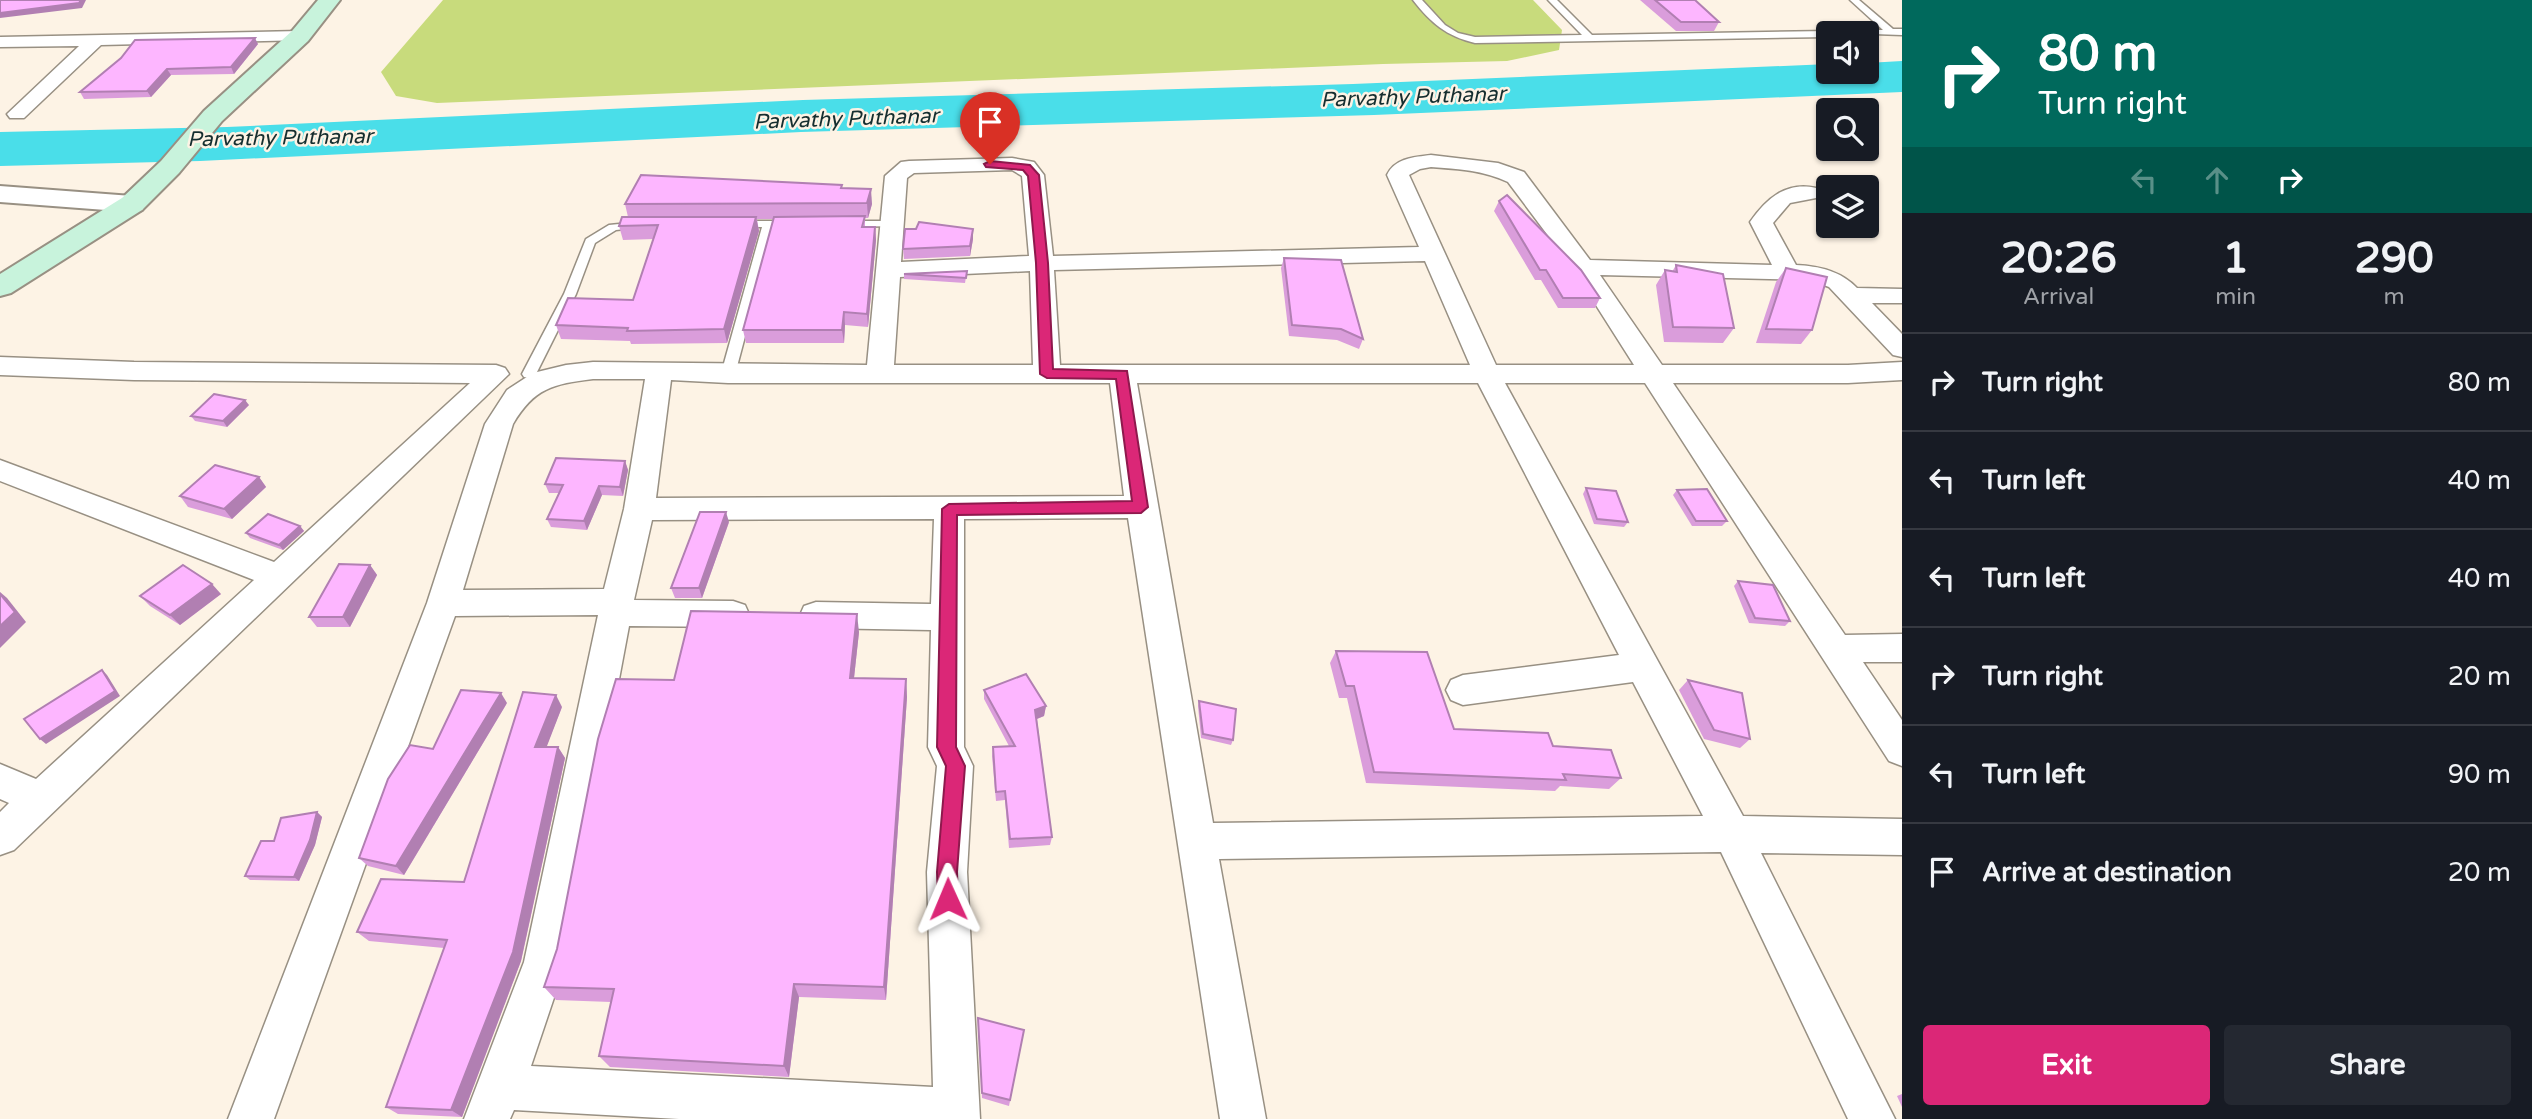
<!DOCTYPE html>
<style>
:root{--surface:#171b24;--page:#242831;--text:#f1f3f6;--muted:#9ea1a6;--line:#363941;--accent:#db2777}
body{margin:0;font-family:"Varela Round",sans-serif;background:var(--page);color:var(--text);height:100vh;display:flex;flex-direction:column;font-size:26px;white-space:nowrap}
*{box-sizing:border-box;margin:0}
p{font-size:23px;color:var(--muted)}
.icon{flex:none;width:38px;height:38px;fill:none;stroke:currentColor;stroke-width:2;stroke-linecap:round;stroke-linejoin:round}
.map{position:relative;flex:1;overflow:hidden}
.details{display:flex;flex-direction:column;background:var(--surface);width:630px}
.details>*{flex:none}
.top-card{background:#00695c;color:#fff;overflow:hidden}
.tools{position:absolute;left:1816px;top:21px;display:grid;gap:14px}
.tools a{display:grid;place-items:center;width:63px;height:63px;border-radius:7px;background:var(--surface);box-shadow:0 2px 5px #0004;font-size:35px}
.pin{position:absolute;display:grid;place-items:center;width:60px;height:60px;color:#fff;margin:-72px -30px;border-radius:50% 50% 50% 0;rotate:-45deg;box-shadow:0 0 7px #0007}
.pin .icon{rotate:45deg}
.me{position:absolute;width:77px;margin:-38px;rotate:359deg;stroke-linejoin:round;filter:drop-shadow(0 0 5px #0008)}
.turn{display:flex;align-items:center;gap:24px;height:147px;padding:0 21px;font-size:32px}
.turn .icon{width:91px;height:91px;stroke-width:2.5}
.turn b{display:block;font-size:49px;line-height:60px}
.lanes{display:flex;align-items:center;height:66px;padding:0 21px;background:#0003;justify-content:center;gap:35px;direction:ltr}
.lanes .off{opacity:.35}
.eta{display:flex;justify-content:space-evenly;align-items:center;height:119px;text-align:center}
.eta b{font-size:42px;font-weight:700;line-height:49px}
.button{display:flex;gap:14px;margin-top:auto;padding:14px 21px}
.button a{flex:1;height:80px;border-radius:7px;background:var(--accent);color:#fff;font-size:28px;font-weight:700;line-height:80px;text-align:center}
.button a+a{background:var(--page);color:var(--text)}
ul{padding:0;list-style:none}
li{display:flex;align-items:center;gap:21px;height:98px;padding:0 21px;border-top:2px solid var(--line)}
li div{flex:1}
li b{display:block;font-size:26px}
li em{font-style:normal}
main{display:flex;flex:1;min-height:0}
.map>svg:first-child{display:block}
.green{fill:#c8db7c}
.water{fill:#4adee9}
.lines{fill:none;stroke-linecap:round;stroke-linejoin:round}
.service-casing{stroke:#989083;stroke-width:3}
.minor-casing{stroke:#989083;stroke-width:3}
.tertiary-casing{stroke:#989083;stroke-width:4}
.secondary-casing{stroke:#989083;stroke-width:4}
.service{fill:#fff;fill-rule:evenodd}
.minor{fill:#fff;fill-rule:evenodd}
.tertiary{fill:#fff;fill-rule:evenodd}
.secondary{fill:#c8f3dc;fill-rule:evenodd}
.wall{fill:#da9ddb}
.shaded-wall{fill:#b17fb2}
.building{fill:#fdb6ff;stroke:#b17fb2;stroke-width:2}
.route{fill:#db2777;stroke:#8e194d;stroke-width:2}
.labels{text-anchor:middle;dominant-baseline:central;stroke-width:5;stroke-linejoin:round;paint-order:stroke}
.far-water-label{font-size:21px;font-style:italic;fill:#152e2f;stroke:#fdf3e5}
</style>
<main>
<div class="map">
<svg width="1902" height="1119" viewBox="0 0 1902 1119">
<rect width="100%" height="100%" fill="#fdf3e5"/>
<!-- green -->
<polygon class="green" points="443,0 1533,0 1562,30 1559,50 1507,61 1383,64 437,103 396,96 381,72"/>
<!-- water -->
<polygon class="water" points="1902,61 1902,92 1374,115 801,132 200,161 0,166 0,132 227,127 803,100 1353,84 1829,64 1829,72 1867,72 1867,63"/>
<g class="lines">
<!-- service casing -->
<g class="service-casing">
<g id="service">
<path d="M 1413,0 L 1422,0 L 1445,25 L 1458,33 L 1475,37 L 1582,35 L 1548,0 L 1557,0 L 1592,35 L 1829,31 L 1833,33 L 1829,33 L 1829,37 L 1475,43 C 1446,36 1431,23 1413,0 Z"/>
<polygon points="1850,0 1859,0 1893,29 1902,29 1902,35 1845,33 1849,30 1883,30"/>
<polygon points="793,221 797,222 797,226 774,227 735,374 728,378 723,377 721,374 762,227 739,227 733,224 739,221"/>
<polygon points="893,221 899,224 897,226 844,227 838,224 844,221"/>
<polygon points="639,222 645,225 643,227 616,230 595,243 576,294 536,374 529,378 524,377 522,374 564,294 586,239 609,225"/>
</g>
</g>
<!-- minor casing -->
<g class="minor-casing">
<g id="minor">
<polygon points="300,31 306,32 309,36 306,40 101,45 24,118 10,118 7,114 79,46 0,47 0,37"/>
<path d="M 1431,155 L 1498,163 L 1524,172 L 1590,260 L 1772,265 L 1750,222 C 1766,199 1786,181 1816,188 L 1819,193 L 1816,198 L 1790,203 L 1773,223 L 1796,265 C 1819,266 1841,271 1857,288 L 1902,289 L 1902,303 L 1872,303 L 1902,334 L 1902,357 L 1893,355 L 1829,287 L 1810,280 L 1600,275 L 1662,365 L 1848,365 L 1902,362 L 1902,380 L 1848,383 L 1673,383 L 1845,635 L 1902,634 L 1902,662 L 1863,662 L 1902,720 L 1902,766 L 1889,761 L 1645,383 L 1505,383 L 1743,816 L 1902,819 L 1902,855 L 1761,853 L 1895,1119 L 1848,1119 L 1721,852 L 1219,859 L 1266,1119 L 1220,1119 L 1128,518 L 964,519 L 964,747 L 973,766 L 967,872 L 980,1119 L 679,1119 L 514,1110 L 510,1119 L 464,1119 L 524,962 L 598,615 L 455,616 L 274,1119 L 228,1119 L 427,603 L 485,424 L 507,390 L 533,373 L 566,365 L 593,362 L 867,365 L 885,176 L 901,162 L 909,161 L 1012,158 L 1034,162 L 1044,175 L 1053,256 L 1419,247 L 1387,175 C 1395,158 1414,157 1431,155 ZM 1431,167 C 1458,169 1483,170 1508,182 L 1573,269 L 1634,365 L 1496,365 L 1409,175 L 1420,169 ZM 1012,170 L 1022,176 L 1029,256 L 901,262 L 907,178 L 914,173 ZM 1425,261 L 1470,365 L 1060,365 L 1054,270 ZM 1030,271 L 1033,365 L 894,365 L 900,277 ZM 593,379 L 645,379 L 624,509 L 604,589 L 463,590 L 513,424 C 534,388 553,384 593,379 ZM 671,380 L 728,383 L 1110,383 L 1124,496 L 656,498 ZM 1137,383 L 1478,383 L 1619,655 L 1463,675 L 1451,680 L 1446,690 L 1451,700 L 1463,705 L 1633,682 L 1703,816 L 1213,823 ZM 934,519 L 931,604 L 816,602 L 804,606 L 800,615 L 804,624 L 816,628 L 931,630 L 928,747 L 937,766 L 927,872 L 933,1087 L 531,1066 L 566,962 L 629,626 L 733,627 L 745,623 L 749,614 L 745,605 L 733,601 L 634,600 L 652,520 Z"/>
<polygon points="0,357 134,362 496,365 505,368 509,374 14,850 0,855 0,812 9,803 0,799 0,764 36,779 254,580 0,481 0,460 274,562 470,383 134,380 0,375"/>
</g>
</g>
<!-- tertiary casing -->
<g class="tertiary-casing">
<polygon id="tertiary" points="0,186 132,196 142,198 146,204 142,210 132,212 0,202"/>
</g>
<!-- secondary casing -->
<g class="secondary-casing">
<polygon id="secondary" points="318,0 340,0 308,41 222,121 179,173 142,210 11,293 0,296 0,274 122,198 161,161 204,111 292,31"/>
</g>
<!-- service -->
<use href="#service" class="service"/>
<!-- minor -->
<use href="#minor" class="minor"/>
<!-- tertiary -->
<use href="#tertiary" class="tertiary"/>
<!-- secondary -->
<use href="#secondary" class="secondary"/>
</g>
<!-- wall -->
<g class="wall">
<polygon points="1640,0 1695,0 1719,22 1714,31 1676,31"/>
<polygon points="258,44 234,74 171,75 151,97 84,99 80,92"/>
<polygon points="842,188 872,204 868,218 865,218 865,227 875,227 876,240 868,327 845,325 844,343 746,343 743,330 774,219 757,219 759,231 727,343 631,344 630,341 561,339 556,325 633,300 654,239 623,240 619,226 628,217 625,204"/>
<polygon points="1499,201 1600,298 1595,308 1558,308 1541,280 1535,280 1494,211"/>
<polygon points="973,239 970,256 904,259 903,249"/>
<polygon points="1284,258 1363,339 1359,349 1337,340 1289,336 1281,268"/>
<polygon points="1676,265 1734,328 1723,343 1664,342 1656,285 1665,270 1672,272"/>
<polygon points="1786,268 1812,330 1801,344 1756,343 1776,282"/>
<polygon points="967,271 965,283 904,279 904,274"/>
<polygon points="249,405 227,427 195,421 191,416"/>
<polygon points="625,461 628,470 623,496 602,495 587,530 551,527 547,519 559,493 549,493 545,484"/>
<polygon points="259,477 266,487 232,519 188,507 180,496"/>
<polygon points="1586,488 1628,522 1624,527 1594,524 1583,494"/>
<polygon points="1677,490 1727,521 1722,526 1692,526 1673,495"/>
<polygon points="729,522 702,598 675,598 671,588"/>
<polygon points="300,526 304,531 283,550 250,538 246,533"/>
<polygon points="370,565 377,575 350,627 317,627 309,617"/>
<polygon points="1738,581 1790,621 1785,626 1749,623 1734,586"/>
<polygon points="221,594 180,625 150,606 140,596"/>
<polygon points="859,632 854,678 906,679 907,697 886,1000 799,997 789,1077 610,1067 599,1056 611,1002 556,1000 544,987 674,680"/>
<polygon points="1336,651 1454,729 1553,746 1621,778 1609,789 1560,786 1555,791 1366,783 1347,698 1339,698 1330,663"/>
<polygon points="1688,680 1750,739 1740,748 1704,739 1679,690"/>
<polygon points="984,690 1046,706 1044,716 1037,719 1052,837 1050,845 1009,848 1005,800 996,801 992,756 993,747 1009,746 984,699"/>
<polygon points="1199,701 1233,740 1231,745 1201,738 1198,706"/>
<polygon points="507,703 404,875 368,866 359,858"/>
<polygon points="562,707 546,747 558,747 565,758 521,961 462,1117 398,1114 386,1107 444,948 369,941 357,932 464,882"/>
<polygon points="317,812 322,817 315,845 299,881 250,880 245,876 274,841"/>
<polygon points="978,1018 1024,1030 1009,1106 982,1098"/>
<polygon points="1902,1094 1902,1107 1897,1096"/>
</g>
<!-- shaded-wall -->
<g class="shaded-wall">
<polygon points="81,0 86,0 82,8 0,18 0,13"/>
<polygon points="255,38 258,44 234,74 231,67"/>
<polygon points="167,69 171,75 151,97 147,91"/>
<polygon points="871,189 872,204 868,218 867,203"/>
<polygon points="756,217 759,231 727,343 724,329"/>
<polygon points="875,227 876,240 868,327 867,314"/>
<polygon points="973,229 973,239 970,256 970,246"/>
<polygon points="844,312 845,325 844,343 842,330"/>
<polygon points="245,400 249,405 227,427 223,421"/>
<polygon points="625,461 628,470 623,496 620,487"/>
<polygon points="259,477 266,487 232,519 224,509"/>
<polygon points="599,486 602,495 587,530 584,521"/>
<polygon points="726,512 729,522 702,598 699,588"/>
<polygon points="300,526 304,531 283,550 279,545"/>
<polygon points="370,565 377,575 350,627 343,617"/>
<polygon points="212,584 221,594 180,625 170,615"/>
<polygon points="0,592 7,598 26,622 0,648"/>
<polygon points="857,614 859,632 852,696 850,678"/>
<polygon points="102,670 107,675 120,696 46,744 40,739"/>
<polygon points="906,679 907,697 886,1000 884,987"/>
<polygon points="501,693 507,703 404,875 396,866"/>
<polygon points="556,695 562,707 542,759 535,747"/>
<polygon points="1046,706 1044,716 1034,720 1035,710"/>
<polygon points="558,747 565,758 521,961 462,1117 451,1110"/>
<polygon points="317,812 322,817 315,845 299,881 294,877"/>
<polygon points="794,984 799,997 789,1077 784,1066"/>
</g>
<!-- building -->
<g class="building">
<polygon points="0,0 81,0 79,3 0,13"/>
<polygon points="1655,0 1695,0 1719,22 1681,22"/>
<polygon points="255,38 231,67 167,69 147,91 80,92 121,58 135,40"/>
<polygon points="641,175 842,185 841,188 871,189 867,203 625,204"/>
<polygon points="1507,195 1581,270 1600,298 1563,298 1546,270 1540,270 1499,201"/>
<polygon points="865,216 862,227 875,227 867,314 844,312 842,330 743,330 774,217"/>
<polygon points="622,217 756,217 724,329 627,331 628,328 556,325 568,298 633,300 658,225 619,226"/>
<polygon points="919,222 973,229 970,246 903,249 905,229 916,229"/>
<polygon points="1284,258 1341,260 1363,339 1341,329 1292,325"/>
<polygon points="1676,265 1723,274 1734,328 1673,327 1665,270 1677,272"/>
<polygon points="1786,268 1827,277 1812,330 1766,329"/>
<polygon points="967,271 966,278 904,274"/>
<polygon points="214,394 245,400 223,421 191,416"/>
<polygon points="556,458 625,461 620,487 599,486 584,521 547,519 563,485 545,484"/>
<polygon points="215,465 259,477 224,509 180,496"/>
<polygon points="1586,488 1616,491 1628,522 1597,519"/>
<polygon points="1707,489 1727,521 1696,521 1677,490"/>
<polygon points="700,512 726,512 699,588 671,588"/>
<polygon points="268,514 300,526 279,545 246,533"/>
<polygon points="339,564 370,565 343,617 309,617"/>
<polygon points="183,565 212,584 170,615 140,596"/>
<polygon points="1738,581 1773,585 1790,621 1755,618"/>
<polygon points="0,594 15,612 0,626"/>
<polygon points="691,611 857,614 850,678 906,679 884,987 794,984 784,1066 599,1056 614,989 544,987 557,949 598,739 616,679 674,680"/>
<polygon points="1336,651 1427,652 1454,729 1548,733 1553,746 1611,750 1621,778 1563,774 1566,780 1374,772 1354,686 1346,686"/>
<polygon points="102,670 115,691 40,739 24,719"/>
<polygon points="1026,674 1046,706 1035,710 1052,837 1010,839 1005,791 996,792 993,747 1015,746 984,690"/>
<polygon points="1688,680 1742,693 1750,739 1714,730"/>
<polygon points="461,690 501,693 396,866 359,858 388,779 410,745 433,749"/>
<polygon points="523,692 556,695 535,747 558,747 513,952 451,1110 386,1107 447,940 357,932 381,879 464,882"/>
<polygon points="1199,701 1236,709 1233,740 1203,734"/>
<polygon points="317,812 310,840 294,877 245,876 261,841 274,841 281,818"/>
<polygon points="978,1018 1024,1030 1010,1100 982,1093"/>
</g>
<!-- route -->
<polygon class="route" points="990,161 1030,165 1039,175 1048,263 1053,369 1127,371 1148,507 1141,513 957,515 956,747 965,766 957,872 958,899 955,906 948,909 941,906 938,899 937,872 946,766 937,747 942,509 949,504 1132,501 1116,379 1047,378 1040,374 1036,263 1028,176 1023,170 986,167 984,164"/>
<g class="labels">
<!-- far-water labels -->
<g class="far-water-label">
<text transform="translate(1413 97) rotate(-2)">Parvathy Puthanar</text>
<text transform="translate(846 119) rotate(-2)">Parvathy Puthanar</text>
<text transform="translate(280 138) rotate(-1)">Parvathy Puthanar</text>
</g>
</g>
</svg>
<div class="tools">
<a><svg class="icon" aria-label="sound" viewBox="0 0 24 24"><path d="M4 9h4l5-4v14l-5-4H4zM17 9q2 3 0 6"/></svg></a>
<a><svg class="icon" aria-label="search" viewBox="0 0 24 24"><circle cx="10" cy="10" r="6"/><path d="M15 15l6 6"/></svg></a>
<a><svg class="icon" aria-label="layers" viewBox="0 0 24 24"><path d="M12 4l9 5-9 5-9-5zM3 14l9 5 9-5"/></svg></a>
</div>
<div class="pin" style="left:990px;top:164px;background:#d93025"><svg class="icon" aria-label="arrive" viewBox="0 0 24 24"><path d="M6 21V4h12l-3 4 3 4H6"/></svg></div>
<svg class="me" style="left:948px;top:899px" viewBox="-20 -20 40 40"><path d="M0-17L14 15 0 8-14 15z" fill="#db2777" stroke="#fff" stroke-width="4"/></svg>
</div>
<section class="details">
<div class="top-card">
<div class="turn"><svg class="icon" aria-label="right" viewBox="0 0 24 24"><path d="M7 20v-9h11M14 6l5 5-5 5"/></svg><div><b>80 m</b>Turn right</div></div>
<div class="lanes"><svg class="icon off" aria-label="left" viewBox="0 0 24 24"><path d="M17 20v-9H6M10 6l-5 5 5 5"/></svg><svg class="icon off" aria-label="ahead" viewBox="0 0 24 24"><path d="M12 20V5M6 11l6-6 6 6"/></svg><svg class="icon" aria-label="right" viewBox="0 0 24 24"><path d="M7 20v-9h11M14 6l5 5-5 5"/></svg></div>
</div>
<div class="eta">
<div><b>20:26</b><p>Arrival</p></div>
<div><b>1</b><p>min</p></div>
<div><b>290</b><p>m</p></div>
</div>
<ul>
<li><svg class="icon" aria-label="right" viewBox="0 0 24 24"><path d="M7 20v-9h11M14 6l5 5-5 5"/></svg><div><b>Turn right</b></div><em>80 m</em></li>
<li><svg class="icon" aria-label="left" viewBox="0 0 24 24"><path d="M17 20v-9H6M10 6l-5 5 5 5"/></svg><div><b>Turn left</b></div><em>40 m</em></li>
<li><svg class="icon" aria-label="left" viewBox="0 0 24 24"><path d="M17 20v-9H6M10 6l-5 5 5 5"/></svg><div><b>Turn left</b></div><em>40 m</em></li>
<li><svg class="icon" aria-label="right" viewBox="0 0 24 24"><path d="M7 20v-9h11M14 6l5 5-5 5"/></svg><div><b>Turn right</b></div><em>20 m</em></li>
<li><svg class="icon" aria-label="left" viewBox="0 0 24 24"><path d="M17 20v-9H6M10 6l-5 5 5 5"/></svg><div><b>Turn left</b></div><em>90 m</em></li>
<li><svg class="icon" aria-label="arrive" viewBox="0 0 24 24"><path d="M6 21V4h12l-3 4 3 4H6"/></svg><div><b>Arrive at destination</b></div><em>20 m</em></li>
</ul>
<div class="button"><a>Exit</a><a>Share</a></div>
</section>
</main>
